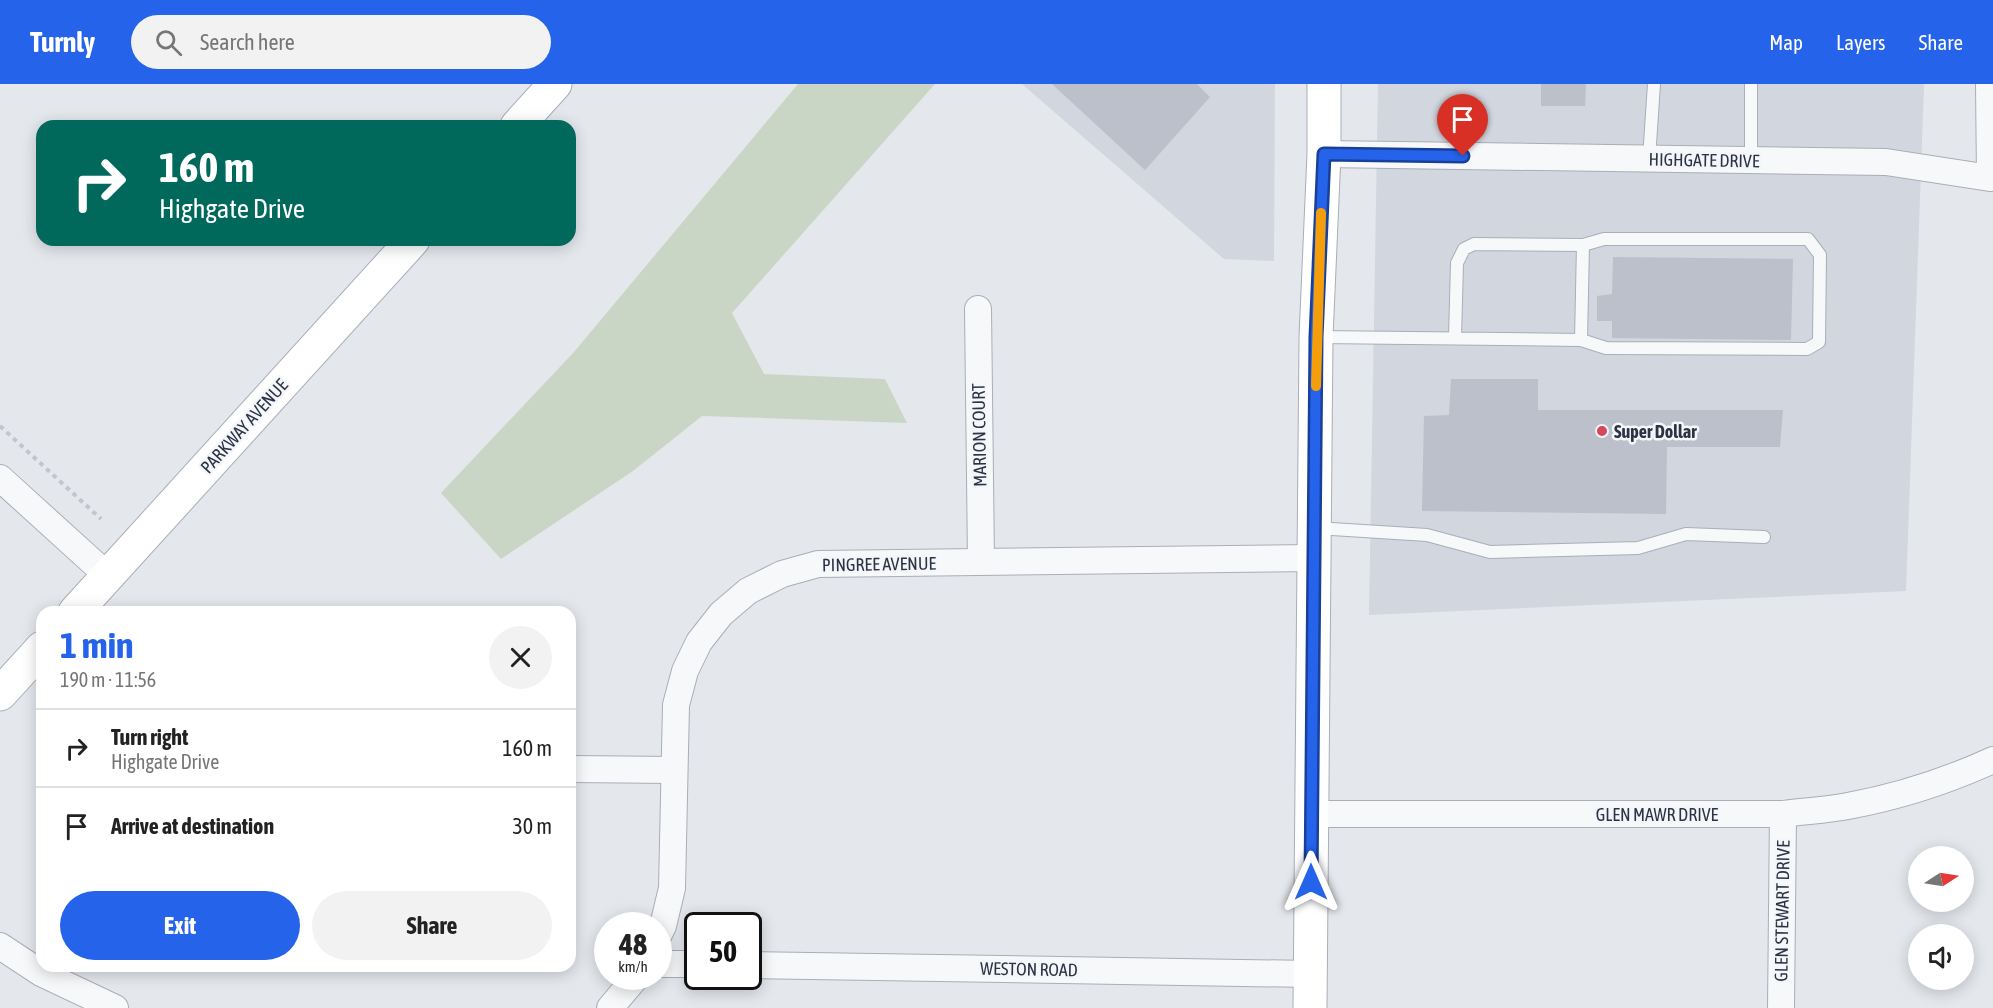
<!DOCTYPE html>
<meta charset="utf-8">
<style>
:root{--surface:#fff;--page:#f2f2f2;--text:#222;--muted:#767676;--line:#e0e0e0;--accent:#2563eb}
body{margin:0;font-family:"Asap Condensed",sans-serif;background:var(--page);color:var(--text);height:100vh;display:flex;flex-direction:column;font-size:22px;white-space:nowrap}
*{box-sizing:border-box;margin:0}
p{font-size:20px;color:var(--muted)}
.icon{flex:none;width:33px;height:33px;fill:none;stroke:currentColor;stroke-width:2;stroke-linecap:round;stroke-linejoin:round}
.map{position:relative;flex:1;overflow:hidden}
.details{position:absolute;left:36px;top:522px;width:540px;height:366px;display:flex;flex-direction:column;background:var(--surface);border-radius:18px;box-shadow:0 3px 15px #0003}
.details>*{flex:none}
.banner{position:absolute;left:36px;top:36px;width:540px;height:126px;border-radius:18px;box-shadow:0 3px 15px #0003;background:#00695c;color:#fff;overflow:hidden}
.needle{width:39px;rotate:78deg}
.controls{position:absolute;left:1908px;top:762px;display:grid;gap:12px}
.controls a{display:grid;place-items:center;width:66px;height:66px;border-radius:50%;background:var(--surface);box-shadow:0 3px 15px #0003;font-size:30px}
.speed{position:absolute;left:594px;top:828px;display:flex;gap:12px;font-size:30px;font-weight:700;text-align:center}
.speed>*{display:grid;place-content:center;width:78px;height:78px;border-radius:50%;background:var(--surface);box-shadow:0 3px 15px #0003;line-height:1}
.speed small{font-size:15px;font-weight:400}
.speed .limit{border:3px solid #111;border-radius:9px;background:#fff;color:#111}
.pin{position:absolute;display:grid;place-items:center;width:51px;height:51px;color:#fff;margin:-62px -26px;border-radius:50% 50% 50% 0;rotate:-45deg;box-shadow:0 0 6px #0007}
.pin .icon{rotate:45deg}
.me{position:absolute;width:66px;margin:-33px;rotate:0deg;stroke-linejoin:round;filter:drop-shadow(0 0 4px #0008)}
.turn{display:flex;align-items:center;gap:21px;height:126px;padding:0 24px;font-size:27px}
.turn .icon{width:78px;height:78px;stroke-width:2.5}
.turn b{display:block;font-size:42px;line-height:51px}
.round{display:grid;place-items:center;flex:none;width:63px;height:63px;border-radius:32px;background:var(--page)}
.overview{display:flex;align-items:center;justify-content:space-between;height:102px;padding:0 24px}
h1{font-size:36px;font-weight:700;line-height:45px;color:var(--accent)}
.button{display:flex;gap:12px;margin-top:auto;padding:12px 24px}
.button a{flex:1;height:69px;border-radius:36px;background:var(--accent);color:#fff;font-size:24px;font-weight:700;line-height:69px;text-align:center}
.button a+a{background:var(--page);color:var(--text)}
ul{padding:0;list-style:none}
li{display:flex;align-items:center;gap:18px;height:78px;padding:0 24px;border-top:2px solid var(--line)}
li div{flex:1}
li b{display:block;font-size:22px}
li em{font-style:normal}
header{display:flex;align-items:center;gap:36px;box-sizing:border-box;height:84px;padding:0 30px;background:var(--accent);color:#fff}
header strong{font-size:28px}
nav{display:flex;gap:33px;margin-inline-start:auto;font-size:21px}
.search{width:420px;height:54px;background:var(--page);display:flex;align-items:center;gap:15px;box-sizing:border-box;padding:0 21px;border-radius:33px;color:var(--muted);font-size:22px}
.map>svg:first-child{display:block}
.built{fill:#d2d6de}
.green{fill:#c9d6c5}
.building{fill:#bbc0ca}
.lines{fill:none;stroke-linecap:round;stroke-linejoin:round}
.service-casing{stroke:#a9aeb7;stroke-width:14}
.minor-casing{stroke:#a9aeb7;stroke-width:28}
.secondary-casing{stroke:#a9aeb7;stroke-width:35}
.path{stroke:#c2c5cb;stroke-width:4;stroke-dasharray:4.5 4.5;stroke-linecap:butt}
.service{stroke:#f7f8fa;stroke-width:12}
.minor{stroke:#f7f8fa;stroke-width:26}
.secondary{stroke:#fff;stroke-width:33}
.route-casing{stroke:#184099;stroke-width:15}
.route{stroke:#2563eb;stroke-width:10}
.slow{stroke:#f59e0b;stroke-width:10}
.poi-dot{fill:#d1495b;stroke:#f4f6f9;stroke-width:2}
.labels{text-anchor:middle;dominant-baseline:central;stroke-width:5;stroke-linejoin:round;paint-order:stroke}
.street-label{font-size:18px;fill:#2b3445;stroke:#f4f6f9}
.poi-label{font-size:18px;font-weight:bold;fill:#2b3445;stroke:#f4f6f9;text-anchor:start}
</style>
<header>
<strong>Turnly</strong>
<div class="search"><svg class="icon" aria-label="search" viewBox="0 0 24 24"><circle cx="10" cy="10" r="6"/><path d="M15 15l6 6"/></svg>Search here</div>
<nav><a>Map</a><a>Layers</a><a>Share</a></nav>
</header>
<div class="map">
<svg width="1993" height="924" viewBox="0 0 1993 924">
<rect width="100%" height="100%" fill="#e4e7ec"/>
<!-- built -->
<g class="built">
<polygon points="1022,0 1275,0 1274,177 1224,175"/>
<polygon points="1378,0 1924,0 1906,507 1369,531"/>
</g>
<!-- green -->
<polygon class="green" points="798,0 935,0 732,229 764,290 885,295 907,339 702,332 633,387 501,475 441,409 574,268"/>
<!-- building -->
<g class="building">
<polygon points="1052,0 1197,0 1210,13 1145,86"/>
<polygon points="1541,0 1586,0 1585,22 1541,22"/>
<polygon points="1613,173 1793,175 1791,256 1612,254 1612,237 1597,237 1597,212 1612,210"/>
<polygon points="1451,295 1538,295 1538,326 1783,326 1780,363 1667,363 1666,430 1422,427 1424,332 1449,331"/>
</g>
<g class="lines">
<!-- service casing -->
<g class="service-casing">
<g id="service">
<polyline points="1751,0 1751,76"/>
<polyline points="1649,75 1654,0"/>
<polyline points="1318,253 1581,256 1583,161 1474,160 1464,165 1457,179 1455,254"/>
<polyline points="1581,256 1606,264 1807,265 1819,258 1820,171 1808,155 1604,155 1583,161"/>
<polyline points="1316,444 1427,451 1490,468 1638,464 1686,450 1764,453"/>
</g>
</g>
<!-- minor casing -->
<g class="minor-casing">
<g id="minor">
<polyline points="1324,70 1886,78 1990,94 1989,0"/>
<polyline points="978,225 981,477"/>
<polyline points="0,394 108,492"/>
<polyline points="570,685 674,686"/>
<path d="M 1312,730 L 1783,730 C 1805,727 1827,726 1848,722 C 1897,713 1947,697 1993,676"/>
<polyline points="658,852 663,842 672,804 676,621 685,587 699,558 721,530 748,507 782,490 818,480 1315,474"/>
<polyline points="0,862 41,889 115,924"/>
<polyline points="658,880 698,880"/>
<polyline points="748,881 1310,890"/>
<polyline points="610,924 637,892"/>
<polyline points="1781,924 1783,730"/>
</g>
</g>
<!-- secondary casing -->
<g class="secondary-casing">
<g id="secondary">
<polyline points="517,42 555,0"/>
<polyline points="75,528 413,156"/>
<polyline points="0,610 42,564"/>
<polyline points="1310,924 1316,253 1324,70 1324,0"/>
</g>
</g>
<!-- path -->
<polyline class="path" points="0,342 101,435"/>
<!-- service -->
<use href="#service" class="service"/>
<!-- minor -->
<use href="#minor" class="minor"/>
<!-- secondary -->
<use href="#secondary" class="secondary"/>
</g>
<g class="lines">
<!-- route casing -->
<g class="route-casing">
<polyline id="route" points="1311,798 1316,253 1324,70 1463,72"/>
</g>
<!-- route -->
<use href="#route" class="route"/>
<!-- slow -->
<polyline class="slow" points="1316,302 1321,129"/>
</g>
<!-- markers -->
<circle class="poi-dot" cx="1602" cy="347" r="6"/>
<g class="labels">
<!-- street labels -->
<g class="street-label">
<text transform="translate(1704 76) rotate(1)">HIGHGATE DRIVE</text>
<text transform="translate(244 342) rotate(-48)">PARKWAY AVENUE</text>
<text transform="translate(979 351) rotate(-91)">MARION COURT</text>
<text transform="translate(879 480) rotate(-1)">PINGREE AVENUE</text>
<text x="1657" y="730">GLEN MAWR DRIVE</text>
<text transform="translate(1782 827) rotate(-89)">GLEN STEWART DRIVE</text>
<text transform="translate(1029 885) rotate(1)">WESTON ROAD</text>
</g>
<!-- poi labels -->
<g class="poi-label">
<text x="1614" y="347">Super Dollar</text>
</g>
</g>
</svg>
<div class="controls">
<a><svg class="needle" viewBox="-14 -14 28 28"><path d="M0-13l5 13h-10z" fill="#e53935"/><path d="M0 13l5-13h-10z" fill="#767676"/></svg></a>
<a><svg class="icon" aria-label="sound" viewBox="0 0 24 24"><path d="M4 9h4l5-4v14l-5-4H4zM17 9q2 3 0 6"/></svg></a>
</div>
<div class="speed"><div>48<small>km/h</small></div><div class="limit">50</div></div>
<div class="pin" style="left:1463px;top:72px;background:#d93025"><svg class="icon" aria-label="arrive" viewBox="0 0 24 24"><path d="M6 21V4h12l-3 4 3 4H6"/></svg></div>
<svg class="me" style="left:1311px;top:798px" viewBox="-20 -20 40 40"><path d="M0-17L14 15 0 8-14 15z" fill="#2563eb" stroke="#fff" stroke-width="4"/></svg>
<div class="banner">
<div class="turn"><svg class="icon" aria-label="right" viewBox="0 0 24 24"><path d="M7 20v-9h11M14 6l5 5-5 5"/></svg><div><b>160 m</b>Highgate Drive</div></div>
</div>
<section class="details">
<div class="overview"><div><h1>1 min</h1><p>190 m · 11:56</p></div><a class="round"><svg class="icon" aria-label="close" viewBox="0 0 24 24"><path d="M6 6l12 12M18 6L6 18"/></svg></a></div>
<ul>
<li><svg class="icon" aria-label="right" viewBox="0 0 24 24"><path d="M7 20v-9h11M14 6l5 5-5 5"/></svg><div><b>Turn right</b><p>Highgate Drive</p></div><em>160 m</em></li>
<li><svg class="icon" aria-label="arrive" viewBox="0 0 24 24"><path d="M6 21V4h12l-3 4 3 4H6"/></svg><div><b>Arrive at destination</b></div><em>30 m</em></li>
</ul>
<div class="button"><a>Exit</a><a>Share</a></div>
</section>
</div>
